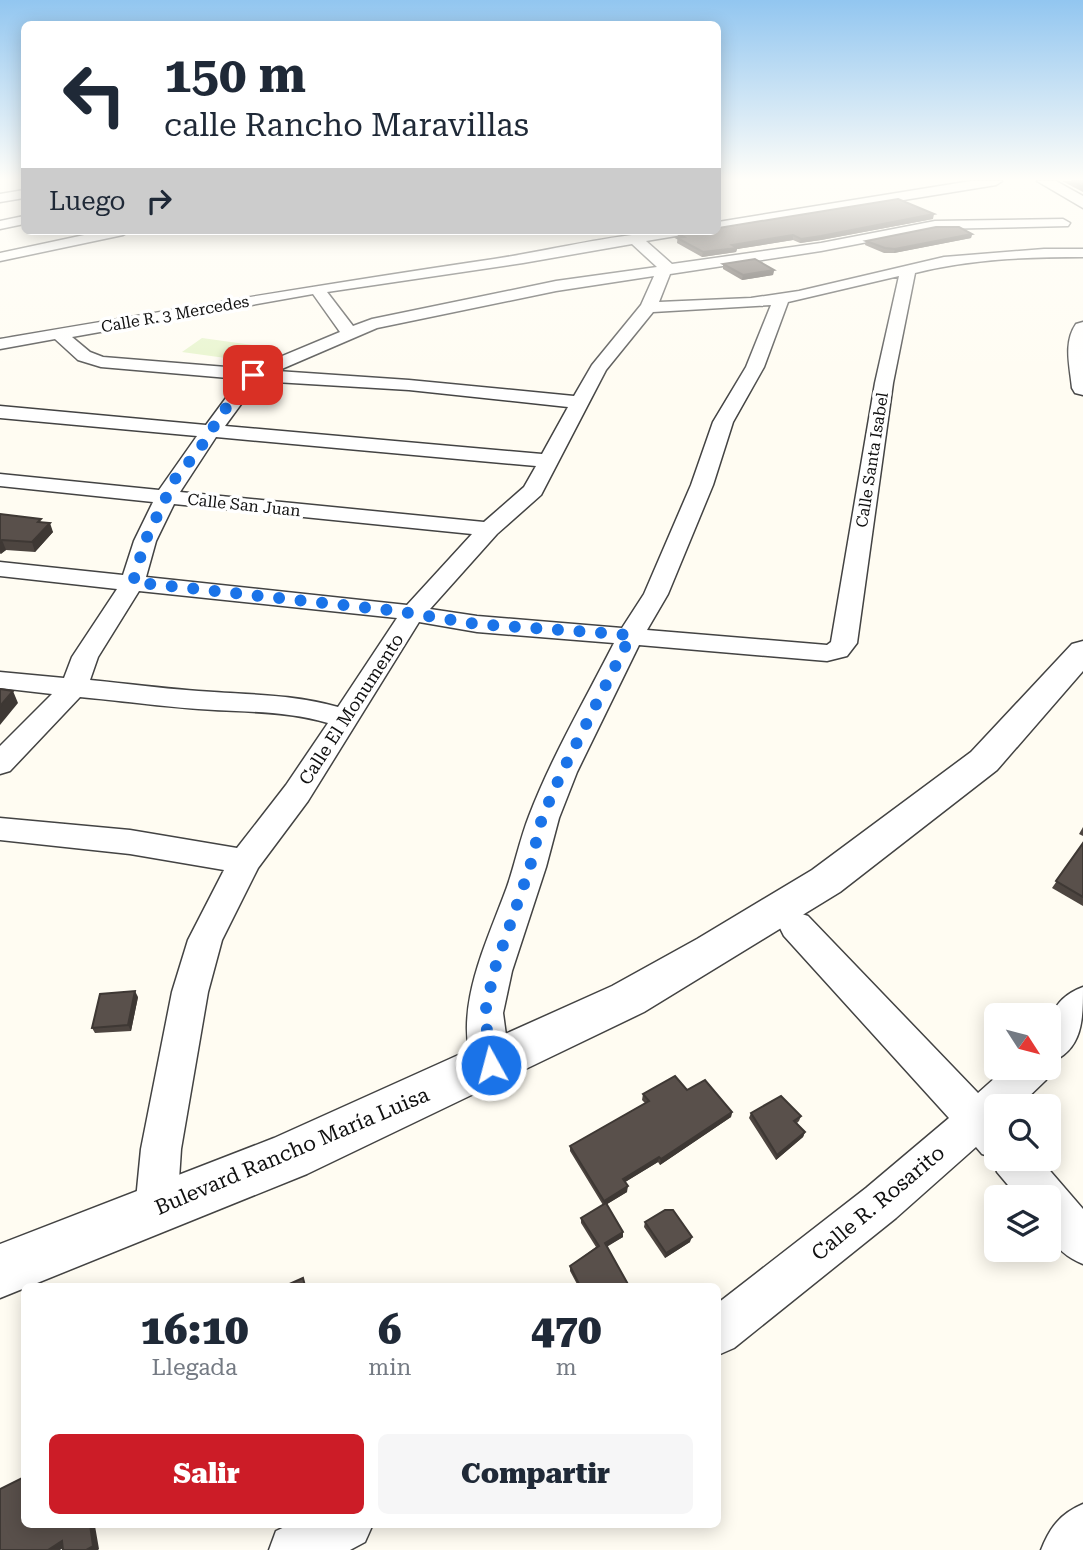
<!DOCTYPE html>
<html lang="es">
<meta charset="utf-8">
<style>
:root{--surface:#fff;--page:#f6f6f7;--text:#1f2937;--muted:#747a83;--accent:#cc1c27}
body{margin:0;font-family:"Roboto Serif",serif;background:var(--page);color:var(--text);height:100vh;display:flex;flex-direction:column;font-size:26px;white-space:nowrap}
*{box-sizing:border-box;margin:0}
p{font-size:23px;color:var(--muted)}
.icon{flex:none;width:38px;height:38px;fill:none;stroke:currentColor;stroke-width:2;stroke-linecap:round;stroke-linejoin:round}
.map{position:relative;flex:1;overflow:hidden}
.side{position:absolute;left:21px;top:1283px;width:700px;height:245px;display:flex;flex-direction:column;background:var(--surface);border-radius:10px;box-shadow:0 4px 18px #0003}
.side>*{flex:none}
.banner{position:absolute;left:21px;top:21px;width:700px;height:214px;border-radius:10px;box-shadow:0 4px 18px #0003;background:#fff;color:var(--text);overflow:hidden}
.needle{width:46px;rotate:126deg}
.fabs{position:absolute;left:984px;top:1003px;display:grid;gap:14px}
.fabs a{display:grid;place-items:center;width:77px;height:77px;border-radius:10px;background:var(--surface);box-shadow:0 4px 18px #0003;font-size:35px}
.pin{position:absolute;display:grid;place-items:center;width:60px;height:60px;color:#fff;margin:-30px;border-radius:14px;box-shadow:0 4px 10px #0006}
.me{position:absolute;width:77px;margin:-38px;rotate:353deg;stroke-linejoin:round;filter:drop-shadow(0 0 5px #0008)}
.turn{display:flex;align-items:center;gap:24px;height:147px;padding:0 28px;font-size:32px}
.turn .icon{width:91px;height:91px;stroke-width:2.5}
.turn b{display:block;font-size:49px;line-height:60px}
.then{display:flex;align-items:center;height:66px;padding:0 28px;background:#0003;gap:14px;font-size:26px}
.eta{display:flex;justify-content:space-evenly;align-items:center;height:119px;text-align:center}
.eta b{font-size:42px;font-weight:800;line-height:49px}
.action{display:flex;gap:14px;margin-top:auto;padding:14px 28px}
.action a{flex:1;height:80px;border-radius:10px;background:var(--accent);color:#fff;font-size:28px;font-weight:800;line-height:80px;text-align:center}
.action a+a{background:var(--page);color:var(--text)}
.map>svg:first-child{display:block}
.pitch{fill:#e6f4ca}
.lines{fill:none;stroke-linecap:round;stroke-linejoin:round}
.minor-casing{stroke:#434343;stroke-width:3}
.tertiary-casing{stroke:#434343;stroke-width:3}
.minor{fill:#fff;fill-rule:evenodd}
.tertiary{fill:#fff;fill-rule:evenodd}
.wall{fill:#4d4540}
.shaded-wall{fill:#3e3834}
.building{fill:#59504b;stroke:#3e3834;stroke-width:2}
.route{stroke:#1a73e8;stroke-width:12;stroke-dasharray:0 21.6}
.labels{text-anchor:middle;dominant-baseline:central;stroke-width:7;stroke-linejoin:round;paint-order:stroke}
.far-street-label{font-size:16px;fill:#101010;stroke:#fff}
.street-label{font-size:18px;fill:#101010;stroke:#fff}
.near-street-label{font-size:21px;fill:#101010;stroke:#fff}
</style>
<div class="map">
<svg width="1083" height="1550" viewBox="0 0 1083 1550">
<rect width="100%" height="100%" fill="#fffcf2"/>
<!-- pitch -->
<polygon class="pitch" points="202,338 259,346 240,360 182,352"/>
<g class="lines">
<!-- minor casing -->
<g class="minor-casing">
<g id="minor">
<polygon points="971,181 1002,181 996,185 718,230 718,222"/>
<polygon points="24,190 24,198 0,202 0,194"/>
<polygon points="24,216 24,224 0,229 0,221"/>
<path d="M 1063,219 L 1070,223 L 1068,226 L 935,229 L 821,251 L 670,274 L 659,302 L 751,298 L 799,291 L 944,257 L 1044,249 L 1083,249 L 1083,257 C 1027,257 969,259 915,273 L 893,383 L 857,643 L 847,656 L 827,661 L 639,645 L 577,772 L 559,818 L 546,867 L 512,971 L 503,1013 L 510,1065 L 505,1077 L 491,1082 L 477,1077 C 449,1016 486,945 507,887 C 515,864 520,839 529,816 C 552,756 585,700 614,643 L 477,632 L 419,622 L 308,801 L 258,868 L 222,940 L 208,992 L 181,1149 L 177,1210 L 171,1225 L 156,1231 L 141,1225 L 135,1210 L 141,1149 L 172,992 L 188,940 L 224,870 L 130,854 L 0,840 L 0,818 L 130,830 L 237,848 L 286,785 L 328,723 C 290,712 254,712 215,710 C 170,708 125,701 80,697 L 10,771 L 0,774 L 0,746 L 52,694 L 0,688 L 0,672 L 64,678 L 72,657 L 117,589 L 0,576 L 0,562 L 123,575 L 134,541 L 153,502 L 0,486 L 0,474 L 159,490 L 197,436 L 0,418 L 0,406 L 206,425 L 240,379 L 101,367 L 78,360 L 55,339 L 0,349 L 0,339 C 165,311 329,283 494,259 C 559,249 624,231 689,231 L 682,235 L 646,241 L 672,264 L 821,243 L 935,221 ZM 632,244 L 657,267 L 556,281 L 372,319 L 353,326 L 327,292 L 523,263 ZM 654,276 L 641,305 L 592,365 L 574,396 L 409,380 L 277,371 L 377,328 L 556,291 ZM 899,276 L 875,383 L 831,642 L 827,645 L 647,630 L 668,594 L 713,485 L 733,422 L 764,367 L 788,302 ZM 313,294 L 340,332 L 251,369 L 103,357 L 90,352 L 72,337 ZM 771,305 L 746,367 L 713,422 L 691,485 L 644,594 L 622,628 L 477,616 L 430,609 L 497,534 L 541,495 L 606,370 L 653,312 ZM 258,381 L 409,390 L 568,407 L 542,454 L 225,426 ZM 216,437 L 536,466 L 524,487 L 484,522 L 180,492 ZM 174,504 L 472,534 L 407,605 L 146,577 L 156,541 ZM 139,591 L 397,618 L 338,707 C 296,695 257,695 214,692 C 173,690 131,684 90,680 L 98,657 Z"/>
<polygon points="103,231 130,231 123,235 0,261 0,253"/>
<path d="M 796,912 L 808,916 L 978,1093 L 1006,1068 L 1048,1068 C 1048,1033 1043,1002 1083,987 C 1083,1020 1083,1050 1049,1063 L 1051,1068 L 1046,1080 L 1019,1106 L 996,1106 L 996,1158 L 1039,1158 L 1083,1209 L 1083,1264 C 1048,1249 1048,1231 1048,1197 L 1018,1197 L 997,1172 L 992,1157 L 982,1154 L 976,1147 L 896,1218 L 734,1348 L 718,1355 L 718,1303 L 866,1188 L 949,1118 L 784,936 L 779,926 L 784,916 Z"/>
<path d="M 1083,1504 L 1083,1550 L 1041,1550 C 1050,1527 1060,1514 1083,1504 Z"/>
<polygon points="291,1524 373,1524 365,1542 350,1550 269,1550 276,1531"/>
</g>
</g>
<!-- tertiary casing -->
<g class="tertiary-casing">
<g id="tertiary">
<polygon points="1037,181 1056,181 1083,196 1083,208"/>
<path d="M 1083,322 L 1083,395 L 1075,393 L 1072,388 C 1070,366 1063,343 1076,324 Z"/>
<polygon points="1083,641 1083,671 997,770 840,892 644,1012 307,1174 0,1298 0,1244 274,1138 612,986 697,939 812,870 971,752 1072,644"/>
</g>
</g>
<!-- minor -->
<use href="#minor" class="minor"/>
<!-- tertiary -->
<use href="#tertiary" class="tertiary"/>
</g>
<!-- wall -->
<g class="wall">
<polygon points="1062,181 1083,181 1083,192"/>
<polygon points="933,219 821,240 800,243 793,240 737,249 736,252 702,257 677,243 678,234"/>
<polygon points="972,234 971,238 894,253 884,253 865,245 866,241"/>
<polygon points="723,264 774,270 773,275 742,280 723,269"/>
<polygon points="0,514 42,522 53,532 35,552 6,550 0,554"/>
<polygon points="1083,827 1083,836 1079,834"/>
<polygon points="1083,843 1083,906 1052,888"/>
<polygon points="138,997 131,1031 95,1033 92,1028"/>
<polygon points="687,1090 732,1112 731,1117 660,1165 658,1162 625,1182 627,1192 607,1204 623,1237 607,1246 629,1286 578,1286 570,1271 570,1266 596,1247 581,1223 581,1218 603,1205 570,1151 570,1146 645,1103 642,1100 643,1094"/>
<polygon points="751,1113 801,1116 799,1121 797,1123 805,1132 803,1137 776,1160 749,1118"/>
<polygon points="645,1222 690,1242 665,1258 644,1227"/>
</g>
<!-- shaded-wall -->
<g class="shaded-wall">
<polygon points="934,214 933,219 821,240 800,243 801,239"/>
<polygon points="972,234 971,238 894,253 895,249"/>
<polygon points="793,235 793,240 737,249 736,252 702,257 703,252 732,245"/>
<polygon points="774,270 773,275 742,280 743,275"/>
<polygon points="50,523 53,532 35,552 32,542"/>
<polygon points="2,540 6,550 1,554 0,551 0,542"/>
<polygon points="13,691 18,703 0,725 0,706"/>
<polygon points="135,991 138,997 131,1031 128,1025"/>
<polygon points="732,1112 731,1117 660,1165 661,1159"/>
<polygon points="805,1132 803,1137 776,1160 777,1155"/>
<polygon points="659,1157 658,1162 622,1184 623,1179"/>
<polygon points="628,1186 627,1192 604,1206 604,1201"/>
<polygon points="623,1232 623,1237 605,1248 605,1243"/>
<polygon points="692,1237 690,1242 665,1258 666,1253"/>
<polygon points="90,1524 98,1524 95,1526 99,1549 98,1550 86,1550"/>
<polygon points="62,1541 68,1545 60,1550 48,1550"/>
</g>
<!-- building -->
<g class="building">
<polygon points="1071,181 1083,181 1083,187"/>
<polygon points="898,199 934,214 821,236 801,239 793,235 732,245 737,248 703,252 677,238 684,237 678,234 695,231 718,231 718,228"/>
<polygon points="936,227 959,227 972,234 895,249 885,248 866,241"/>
<polygon points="755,259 774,270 743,275 723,264"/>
<polygon points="0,514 41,519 38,522 50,523 32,542 2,540 0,542"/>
<polygon points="0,689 13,691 0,706"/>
<polygon points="1083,843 1083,897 1056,881"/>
<polygon points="135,991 128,1025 92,1028 100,994"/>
<polygon points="675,1076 687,1090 705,1080 732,1112 661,1159 659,1157 623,1179 628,1186 604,1201 570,1146 649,1101 643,1094"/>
<polygon points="781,1096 801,1116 794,1121 805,1132 777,1155 751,1113"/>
<polygon points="606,1203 623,1232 605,1243 629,1286 580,1286 570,1266 599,1246 581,1218"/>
<polygon points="665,1210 673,1210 692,1237 666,1253 645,1222"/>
<polygon points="303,1278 305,1286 285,1286"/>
<polygon points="24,1477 24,1524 90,1524 93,1546 86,1550 63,1550 62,1541 48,1550 0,1550 0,1489"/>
</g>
<!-- sky -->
<linearGradient id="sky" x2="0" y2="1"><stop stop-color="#92c6f0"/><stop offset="0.45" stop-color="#fffef9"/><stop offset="1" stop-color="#fffef9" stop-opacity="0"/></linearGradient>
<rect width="1083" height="398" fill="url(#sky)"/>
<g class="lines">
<!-- route -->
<polyline class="route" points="253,375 222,413 199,450 175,479 145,541 133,582 397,611 477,624 631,635 562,772 542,818 530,867 494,971 485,1013 491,1065"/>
</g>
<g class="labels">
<!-- far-street labels -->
<g class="far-street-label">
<text transform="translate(175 314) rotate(-10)">Calle R. 3 Mercedes</text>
<text transform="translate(872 460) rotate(-81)">Calle Santa Isabel</text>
<text transform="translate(244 505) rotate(6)">Calle San Juan</text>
</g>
<!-- street labels -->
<g class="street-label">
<text transform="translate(351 709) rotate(-57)">Calle El Monumento</text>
</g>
<!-- near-street labels -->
<g class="near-street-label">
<text transform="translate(292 1151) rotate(-23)">Bulevard Rancho María Luisa</text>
<text transform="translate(878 1203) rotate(-40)">Calle R. Rosarito</text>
</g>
</g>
</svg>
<div class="fabs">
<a><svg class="needle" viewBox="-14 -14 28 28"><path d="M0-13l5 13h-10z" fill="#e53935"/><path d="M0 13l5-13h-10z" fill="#747a83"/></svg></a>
<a><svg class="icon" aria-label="search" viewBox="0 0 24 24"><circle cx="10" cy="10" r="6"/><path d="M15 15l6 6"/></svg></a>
<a><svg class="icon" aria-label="layers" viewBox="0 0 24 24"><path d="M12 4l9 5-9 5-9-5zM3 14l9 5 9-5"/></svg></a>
</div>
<div class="pin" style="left:253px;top:375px;background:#d93025"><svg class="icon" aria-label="arrive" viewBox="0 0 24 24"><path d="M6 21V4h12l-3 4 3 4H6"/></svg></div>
<svg class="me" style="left:491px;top:1065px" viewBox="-20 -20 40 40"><circle r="17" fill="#1a73e8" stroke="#fff" stroke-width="3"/><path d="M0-11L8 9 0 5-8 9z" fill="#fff"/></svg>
<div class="banner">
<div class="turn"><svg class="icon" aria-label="left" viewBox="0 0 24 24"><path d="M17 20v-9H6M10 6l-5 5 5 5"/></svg><div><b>150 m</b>calle Rancho Maravillas</div></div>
<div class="then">Luego<svg class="icon" aria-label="right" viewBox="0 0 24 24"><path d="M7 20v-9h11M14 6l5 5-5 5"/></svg></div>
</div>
<section class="side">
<div class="eta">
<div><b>16:10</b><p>Llegada</p></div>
<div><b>6</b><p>min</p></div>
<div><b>470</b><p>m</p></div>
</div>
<div class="action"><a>Salir</a><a>Compartir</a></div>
</section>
</div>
